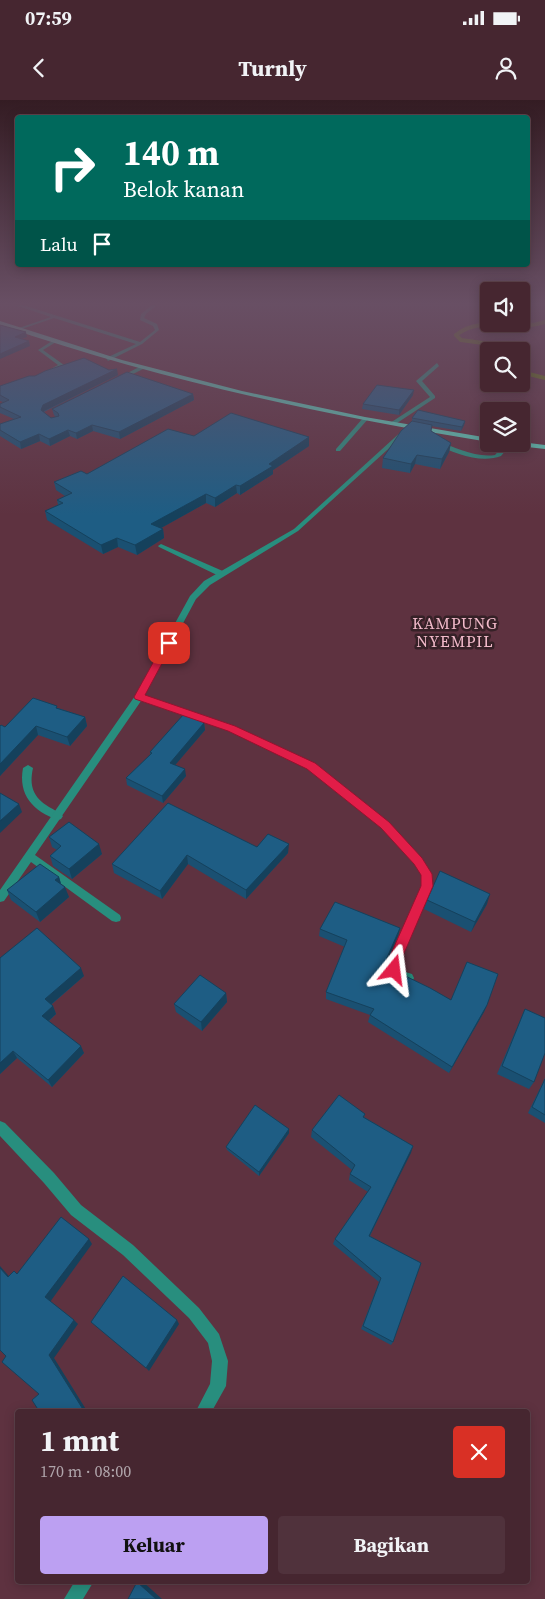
<!DOCTYPE html>
<html lang="id">
<meta charset="utf-8">
<style>
:root{--surface:#462630;--page:#50323c;--text:#f1f3f6;--muted:#b0a5ab;--line:#5e434c;--accent:#bca0f2}
body{margin:0;font-family:"Source Serif 4",serif;background:var(--page);color:var(--text);height:100vh;display:flex;flex-direction:column;font-size:19px;white-space:nowrap}
*{box-sizing:border-box;margin:0}
p{font-size:16px;color:var(--muted)}
.icon{flex:none;width:28px;height:28px;fill:none;stroke:currentColor;stroke-width:2;stroke-linecap:round;stroke-linejoin:round}
.map{position:relative;flex:1;overflow:hidden}
.drawer{position:absolute;left:15px;top:1309px;width:515px;height:175px;display:flex;flex-direction:column;background:var(--surface);border-radius:5px;box-shadow:0 2px 12px #0003,0 0 0 1px var(--line)}
.drawer>*{flex:none}
.hud{position:absolute;left:15px;top:15px;width:515px;height:152px;border-radius:5px;box-shadow:0 2px 12px #0003,0 0 0 1px var(--line);background:#00695c;color:#fff;overflow:hidden}
.tools{position:absolute;left:480px;top:182px;display:grid;gap:10px}
.tools a{display:grid;place-items:center;width:50px;height:50px;border-radius:5px;background:var(--surface);box-shadow:0 2px 12px #0003,0 0 0 1px var(--line);font-size:25px}
.pin{position:absolute;display:grid;place-items:center;width:42px;height:42px;color:#fff;margin:-21px;border-radius:10px;box-shadow:0 2px 8px #0006}
.me{position:absolute;width:55px;margin:-28px;rotate:16deg;stroke-linejoin:round;filter:drop-shadow(0 0 4px #0008)}
.turn{display:flex;align-items:center;gap:18px;height:105px;padding:0 25px;font-size:22px}
.turn .icon{width:65px;height:65px;stroke-width:2.5}
.turn b{display:block;font-size:35px;line-height:42px}
.then{display:flex;align-items:center;height:48px;padding:0 25px;background:#0003;gap:10px;font-size:19px}
.round{display:grid;place-items:center;flex:none;width:52px;height:52px;border-radius:5px;background:var(--page)}
.summary{display:flex;align-items:center;justify-content:space-between;height:85px;padding:0 25px}
h1{font-size:30px;font-weight:700;line-height:38px}
.action{display:flex;gap:10px;margin-top:auto;padding:10px 25px}
.action a{flex:1;height:58px;border-radius:5px;background:var(--accent);color:#111;font-size:20px;font-weight:700;line-height:58px;text-align:center}
.action a+a{background:var(--page);color:var(--text)}
.status{display:flex;justify-content:space-between;align-items:center;height:35px;padding:0 25px;background:var(--surface);direction:ltr}
.status svg{height:14px;fill:currentColor}
header{display:flex;justify-content:space-between;align-items:center;height:65px;padding:0 25px;background:var(--surface);font-size:22px;font-weight:700}
.map>svg:first-child{display:block}
.lines{fill:none;stroke-linecap:round;stroke-linejoin:round}
.stream{stroke:#62740f;stroke-width:4}
.lane{fill:#288e7e;fill-rule:evenodd}
.street{fill:#288e7e;fill-rule:evenodd}
.primary{fill:#5acab7;fill-rule:evenodd}
.wall{fill:#1a5072}
.shaded-wall{fill:#15415c}
.building{fill:#1e5d84;stroke:#15415c}
.route{fill:#e11d48;stroke:#92132f}
.labels{text-anchor:middle;dominant-baseline:central;stroke-width:5;stroke-linejoin:round;paint-order:stroke}
.far-neighbourhood-label{font-size:16px;letter-spacing:1px;fill:#f3bbcb;stroke:#362127}
</style>
<div class="status"><b>07:59</b><svg viewBox="0 0 49 12"><path d="M0 12V9h3v3zM5 12V6h3v6zM10 12V3h3v9zM15 12V0h3v12zM26 1h20v11H26zM47 4h2v5h-2z"/></svg></div>
<header><svg class="icon" aria-label="back" viewBox="0 0 24 24"><path d="M15 5l-7 7 7 7"/></svg>Turnly<svg class="icon" aria-label="person" viewBox="0 0 24 24"><circle cx="12" cy="8" r="4"/><path d="M4 21q1-7 8-7t8 7"/></svg></header>
<div class="map">
<svg width="545" height="1499" viewBox="0 0 545 1499">
<rect width="100%" height="100%" fill="#5e3240"/>
<g class="lines">
<!-- stream -->
<g class="stream">
<path d="M 512,251 L 505,246 L 461,240 L 456,235 C 482,214 515,233 545,222"/>
<polyline points="521,272 545,278"/>
</g>
<!-- lane -->
<g class="lane">
<polygon points="15,205 23,205 140,242 155,230 153,226 140,220 141,214 152,205 157,205 146,214 144,218 157,224 159,230 142,244 108,261 106,258 136,244 54,218 16,231 16,229 51,217"/>
<polygon points="52,241 56,242 43,250 64,265 49,274 47,273 47,271 58,265 38,250"/>
<polygon points="437,263 439,266 422,281 435,296 435,298 394,325 390,325 390,323 430,297 416,281"/>
<polygon points="363,318 368,319 340,351 336,351 336,349"/>
<path d="M 437,341 C 455,347 475,358 495,355 L 505,344 L 511,344 L 501,356 C 481,364 454,353 435,344 L 434,343 Z"/>
<polygon points="161,444 225,472 226,474 219,476 159,447 158,446"/>
<path d="M 28,665 L 33,668 C 29,686 33,697 49,707 C 54,710 59,712 63,716 L 61,719 L 58,720 C 33,711 18,695 23,668 Z"/>
</g>
<!-- street -->
<g class="street">
<polygon points="141,266 143,269 121,280 116,279"/>
<polygon points="403,330 408,331 298,431 210,485 196,499 144,596 235,627 314,664 388,722 422,758 431,774 432,786 399,865 402,871 412,874 414,878 412,882 408,883 394,877 387,865 422,786 421,774 414,764 382,728 308,668 229,631 141,601 35,755 120,815 121,818 120,821 116,822 112,821 31,762 4,801 0,802 0,790 135,596 190,496 204,481 294,429"/>
<polygon points="0,1021 5,1023 54,1073 81,1105 133,1145 199,1208 219,1234 228,1261 226,1286 212,1311 196,1311 210,1284 212,1261 208,1243 189,1218 123,1155 71,1115 44,1083 0,1036"/>
<polygon points="75,1481 94,1481 83,1499 64,1499"/>
</g>
<!-- primary -->
<g class="primary">
<path d="M 0,221 L 122,260 L 242,291 L 365,317 L 489,338 L 489,342 C 322,315 160,280 0,225 Z"/>
<polygon points="521,342 545,345 545,349 518,346 514,344 521,344"/>
</g>
</g>
<!-- wall -->
<g class="wall">
<polygon points="118,275 44,312 51,318 56,317 54,315 52,309 193,294 194,300 120,339 93,331 77,339 70,336 50,346 40,341 21,349 0,336 0,324 14,319 0,313 0,304 3,302 0,301 0,286"/>
<polygon points="413,295 399,315 362,309 363,304"/>
<polygon points="412,318 465,321 464,325 461,331 431,326 431,331 451,343 449,352 440,369 415,364 410,373 382,368 383,358 412,322"/>
<polygon points="194,336 309,346 273,370 273,374 240,395 237,393 215,407 206,403 161,428 163,429 164,438 137,455 118,447 103,454 47,420 45,411 58,405 57,400 65,396 56,390 54,382 87,374"/>
<polygon points="58,608 85,617 87,626 70,646 38,635 0,676 0,626 5,627"/>
<polygon points="204,623 205,630 175,665 186,676 163,703 127,685 126,678 150,655 150,652"/>
<polygon points="49,737 102,754 72,779 53,766 50,756 57,750 52,747"/>
<polygon points="257,747 288,753 246,799 188,764 162,799 114,773 112,764"/>
<polygon points="59,777 61,784 69,797 40,822 11,800 7,790"/>
<polygon points="427,800 487,804 471,832 424,809"/>
<polygon points="400,828 398,836 387,862 395,871 451,900 487,905 484,912 449,973 368,922 370,915 326,899 326,892 345,847 319,836 320,829"/>
<polygon points="0,858 84,876 51,905 53,906 56,914 49,921 84,953 52,987 17,958 0,974"/>
<polygon points="226,893 227,902 202,931 176,912 174,904"/>
<polygon points="525,909 534,982 529,989 497,974"/>
<polygon points="545,978 545,1023 528,1013"/>
<polygon points="365,1014 364,1017 413,1046 370,1136 421,1163 393,1242 391,1245 361,1229 379,1182 333,1144 335,1139 368,1092 349,1080 350,1074 352,1070 311,1037 312,1030"/>
<polygon points="289,1033 259,1076 227,1050 226,1047"/>
</g>
<!-- shaded-wall -->
<g class="shaded-wall">
<polygon points="26,232 27,237 16,241 15,237"/>
<polygon points="29,241 30,246 0,259 0,254"/>
<polygon points="117,269 118,275 44,311 43,316 41,310 43,305"/>
<polygon points="414,290 413,295 399,315 399,310"/>
<polygon points="193,294 194,300 120,339 119,332"/>
<polygon points="465,321 464,325 461,331 462,327"/>
<polygon points="92,325 93,331 77,339 76,333"/>
<polygon points="68,330 70,336 50,346 49,339"/>
<polygon points="39,334 40,341 21,349 20,342"/>
<polygon points="309,337 309,346 273,370 273,374 240,395 240,386 269,364"/>
<polygon points="451,343 449,352 440,369 442,359"/>
<polygon points="417,355 415,364 410,373 411,364"/>
<polygon points="236,385 237,393 215,407 215,398"/>
<polygon points="206,394 206,403 152,433 151,424"/>
<polygon points="163,429 164,438 137,455 135,445"/>
<polygon points="117,438 118,447 103,454 101,445"/>
<polygon points="85,617 87,626 70,646 67,637"/>
<polygon points="204,623 205,630 171,670 170,663"/>
<polygon points="36,626 38,635 0,676 0,664"/>
<polygon points="185,669 186,676 163,703 162,696"/>
<polygon points="19,704 22,712 0,733 0,721"/>
<polygon points="99,744 102,754 72,779 69,769"/>
<polygon points="289,744 288,753 246,799 246,790"/>
<polygon points="187,755 188,764 162,799 160,791"/>
<polygon points="59,777 62,787 55,780"/>
<polygon points="65,787 69,797 40,822 36,812"/>
<polygon points="490,794 487,804 471,832 475,822"/>
<polygon points="400,828 398,836 384,868 386,860"/>
<polygon points="81,868 84,876 48,907 45,899"/>
<polygon points="226,893 227,902 202,931 201,922"/>
<polygon points="487,905 484,912 449,973 452,967"/>
<polygon points="53,906 56,914 46,923 42,916"/>
<polygon points="81,946 84,953 52,987 48,980"/>
<polygon points="13,951 17,958 0,974 0,963"/>
<polygon points="289,1029 289,1033 259,1076 259,1072"/>
<polygon points="413,1046 411,1053 367,1141 369,1136"/>
<polygon points="89,1139 92,1144 50,1202 45,1197"/>
<polygon points="0,1166 14,1182 8,1177 0,1168"/>
<polygon points="74,1220 78,1224 54,1258 87,1311 84,1311 49,1255"/>
<polygon points="177,1220 179,1224 149,1271 146,1268"/>
<polygon points="138,1481 142,1481 162,1499 156,1499 137,1482"/>
</g>
<!-- building -->
<g class="building">
<polygon points="0,225 26,232 15,237 29,241 0,254"/>
<polygon points="84,258 109,270 117,269 43,305 41,310 51,318 59,316 58,313 52,309 127,272 193,294 119,332 92,325 76,333 68,330 49,339 39,334 20,342 0,330 0,324 21,317 0,307 0,304 9,300 0,295 0,286 29,276 35,276 45,271"/>
<polygon points="377,285 414,290 399,310 363,304"/>
<polygon points="418,310 465,321 462,327 412,318"/>
<polygon points="231,313 309,337 269,364 273,366 240,386 236,385 215,398 206,394 151,424 163,429 135,445 117,438 101,445 45,411 63,403 57,400 72,393 54,382 81,371 87,374 168,329 194,336"/>
<polygon points="412,321 432,325 431,331 451,343 442,359 417,355 411,364 383,358 401,331"/>
<polygon points="33,598 57,606 56,608 85,617 67,637 36,626 0,664 0,626 1,625 5,627"/>
<polygon points="184,614 190,617 191,615 204,623 170,663 185,669 162,696 126,678 152,653 150,652"/>
<polygon points="0,693 19,704 0,721"/>
<polygon points="168,703 257,747 268,734 289,744 246,790 187,755 160,791 112,764"/>
<polygon points="69,722 99,744 69,769 50,756 61,746 49,737"/>
<polygon points="40,764 59,777 55,780 65,787 36,812 7,790"/>
<polygon points="440,771 490,794 475,822 427,800"/>
<polygon points="335,802 400,828 386,860 395,871 430,888 451,900 467,862 498,874 487,905 452,967 370,915 374,909 326,892 347,840 320,829"/>
<polygon points="37,828 81,868 45,899 53,906 42,916 81,946 48,980 13,951 0,963 0,858"/>
<polygon points="200,875 226,893 201,922 174,904"/>
<polygon points="525,909 545,918 545,953 534,982 502,966"/>
<polygon points="545,979 545,1015 532,1007"/>
<polygon points="339,995 365,1014 363,1017 413,1046 369,1136 421,1163 393,1242 363,1226 381,1178 335,1139 371,1087 350,1074 355,1065 312,1030"/>
<polygon points="255,1005 289,1029 259,1072 226,1047"/>
<polygon points="61,1117 89,1139 45,1197 74,1220 49,1255 84,1311 39,1311 32,1300 39,1294 2,1262 6,1256 0,1250 0,1168 8,1177 14,1171 17,1174"/>
<polygon points="123,1176 177,1220 146,1268 91,1222"/>
<polygon points="291,1308 294,1311 289,1311"/>
<polygon points="137,1482 156,1499 128,1499"/>
</g>
<!-- sky -->
<linearGradient id="sky" x2="0" y2="1"><stop stop-color="#341c23"/><stop offset="0.49" stop-color="#684f64"/><stop offset="1" stop-color="#684f64" stop-opacity="0"/></linearGradient>
<rect width="545" height="415" fill="url(#sky)"/>
<!-- route -->
<polygon class="route" points="169,540 173,543 145,595 235,626 315,663 389,722 422,758 432,774 433,786 399,865 400,870 398,874 394,875 389,874 386,865 421,786 421,775 414,764 381,728 307,669 228,631 135,599 134,597 164,543"/>
<g class="labels">
<!-- far-neighbourhood labels -->
<g class="far-neighbourhood-label">
<text x="455" y="523">KAMPUNG<tspan x="455" dy="18">NYEMPIL</tspan></text>
</g>
</g>
</svg>
<div class="tools">
<a><svg class="icon" aria-label="sound" viewBox="0 0 24 24"><path d="M4 9h4l5-4v14l-5-4H4zM17 9q2 3 0 6"/></svg></a>
<a><svg class="icon" aria-label="search" viewBox="0 0 24 24"><circle cx="10" cy="10" r="6"/><path d="M15 15l6 6"/></svg></a>
<a><svg class="icon" aria-label="layers" viewBox="0 0 24 24"><path d="M12 4l9 5-9 5-9-5zM3 14l9 5 9-5"/></svg></a>
</div>
<div class="pin" style="left:169px;top:543px;background:#d93025"><svg class="icon" aria-label="arrive" viewBox="0 0 24 24"><path d="M6 21V4h12l-3 4 3 4H6"/></svg></div>
<svg class="me" style="left:394px;top:870px" viewBox="-20 -20 40 40"><path d="M0-17L14 15 0 8-14 15z" fill="#e11d48" stroke="#fff" stroke-width="4"/></svg>
<div class="hud">
<div class="turn"><svg class="icon" aria-label="right" viewBox="0 0 24 24"><path d="M7 20v-9h11M14 6l5 5-5 5"/></svg><div><b>140 m</b>Belok kanan</div></div>
<div class="then">Lalu<svg class="icon" aria-label="arrive" viewBox="0 0 24 24"><path d="M6 21V4h12l-3 4 3 4H6"/></svg></div>
</div>
<section class="drawer">
<div class="summary"><div><h1>1 mnt</h1><p>170 m · 08:00</p></div><a class="round" style="background:#d93025;color:#fff"><svg class="icon" aria-label="close" viewBox="0 0 24 24"><path d="M6 6l12 12M18 6L6 18"/></svg></a></div>
<div class="action"><a>Keluar</a><a>Bagikan</a></div>
</section>
</div>
